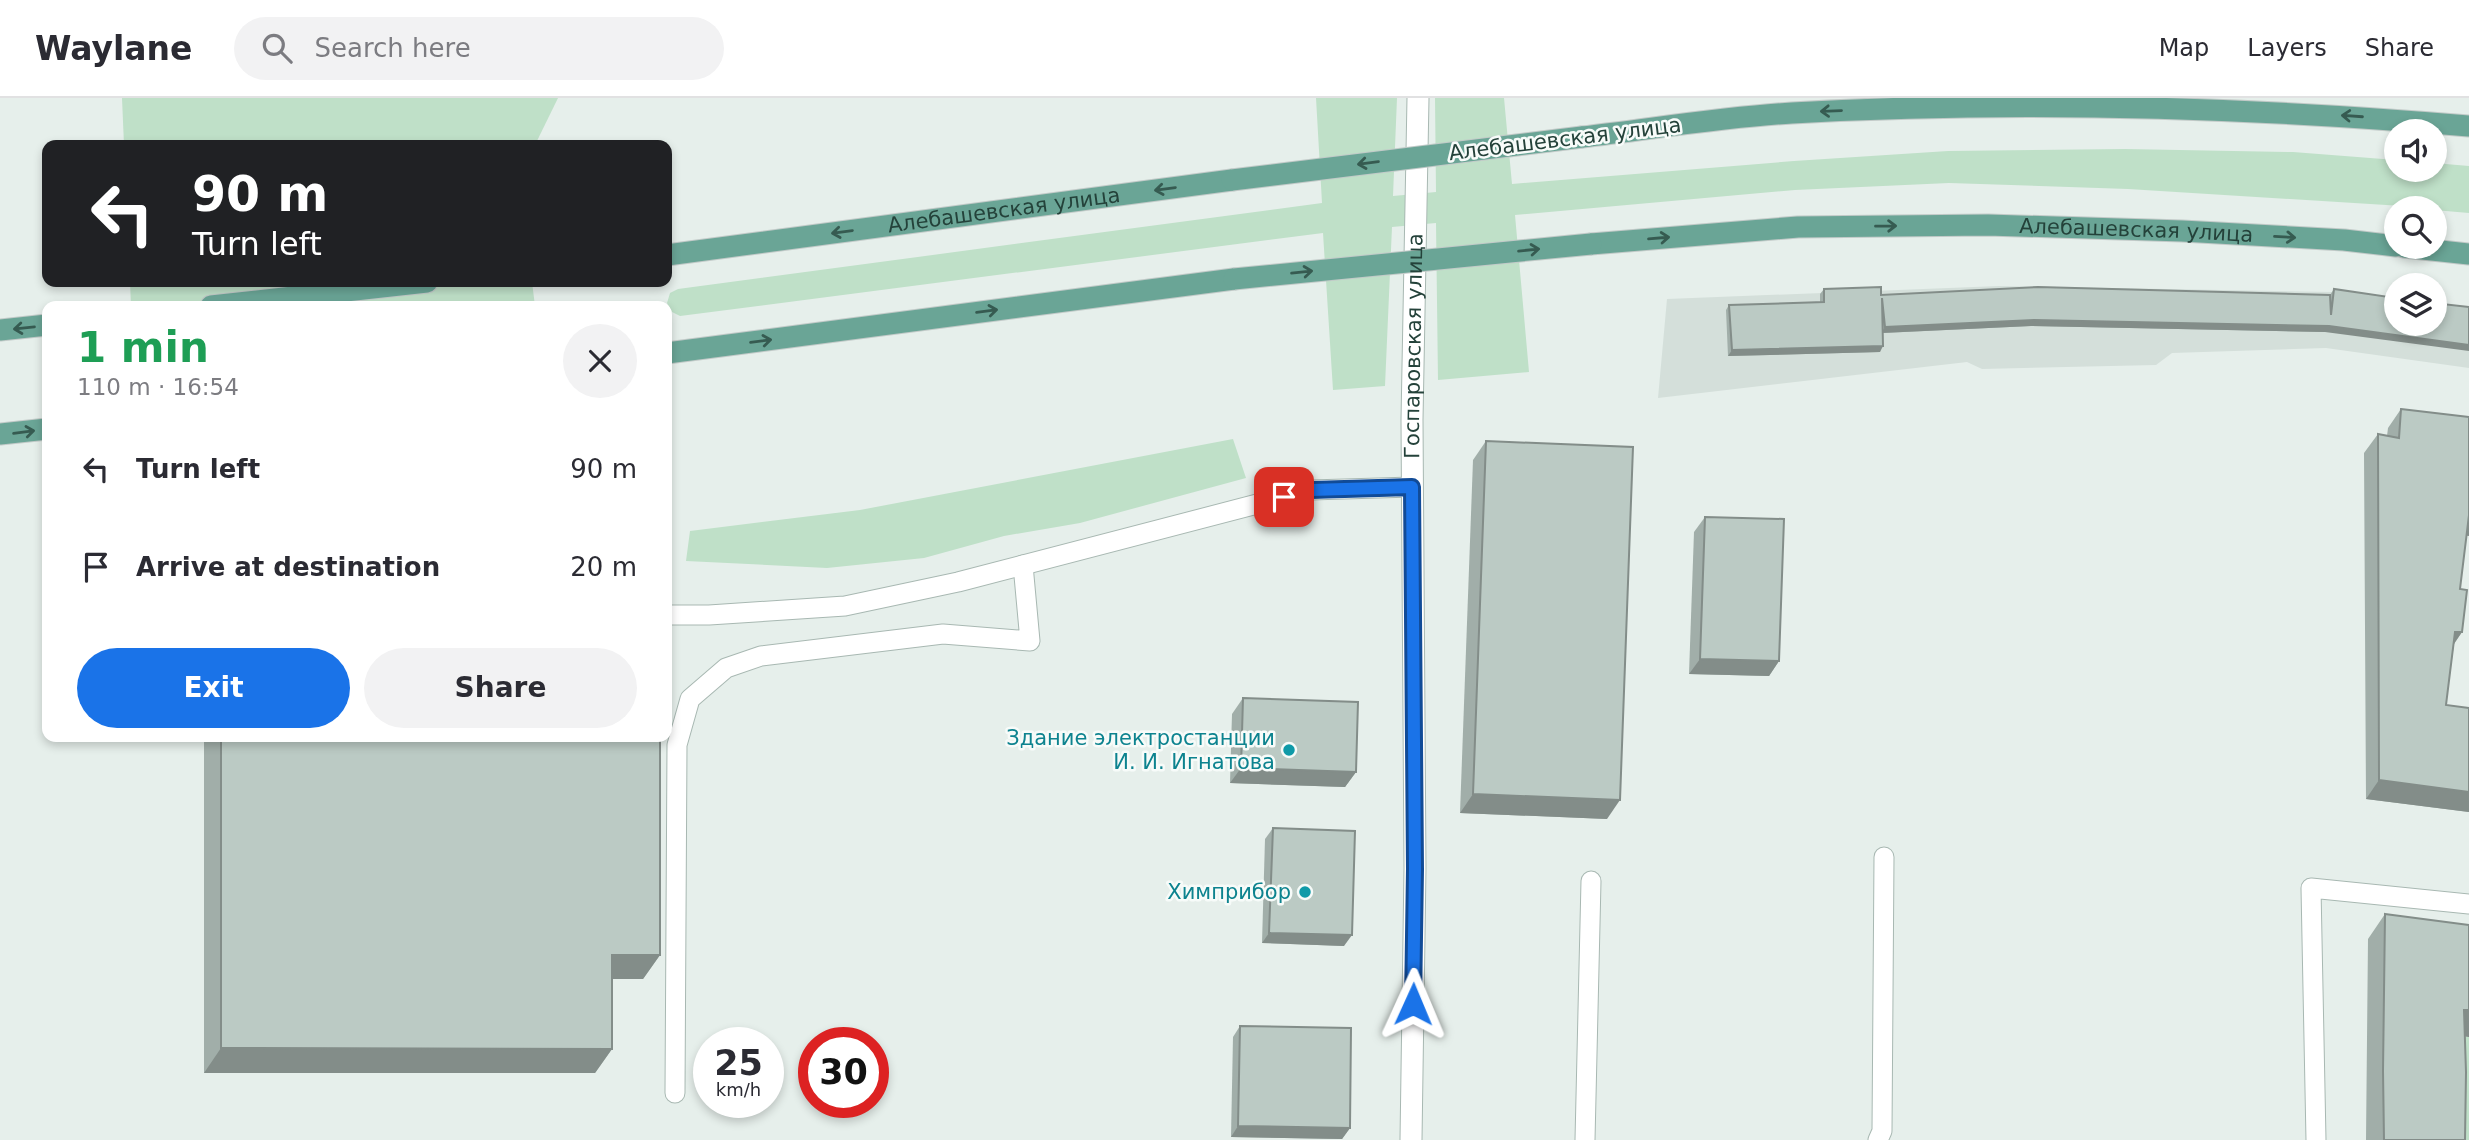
<!DOCTYPE html>
<meta charset="utf-8">
<style>
:root{--surface:#fff;--page:#f2f2f3;--text:#2b2b33;--muted:#7c7c81;--line:#e1e1e2;--accent:#1a73e8}
body{margin:0;font-family:"DejaVu Sans",sans-serif;background:var(--page);color:var(--text);height:100vh;display:flex;flex-direction:column;font-size:26px;white-space:nowrap}
*{box-sizing:border-box;margin:0}
p{font-size:23px;color:var(--muted)}
.icon{flex:none;width:38px;height:38px;fill:none;stroke:currentColor;stroke-width:2;stroke-linecap:round;stroke-linejoin:round}
.map{position:relative;flex:1;overflow:hidden}
.sheet{position:absolute;left:42px;top:203px;width:630px;height:441px;display:flex;flex-direction:column;background:var(--surface);border-radius:14px;box-shadow:0 4px 10px #0003}
.sheet>*{flex:none}
.hud{position:absolute;left:42px;top:42px;width:630px;height:147px;border-radius:14px;box-shadow:0 4px 10px #0003;background:#202124;color:#fff;overflow:hidden}
.tools{position:absolute;left:2384px;top:21px;display:grid;gap:14px}
.tools a{display:grid;place-items:center;width:63px;height:63px;border-radius:50%;background:var(--surface);box-shadow:0 4px 10px #0003;font-size:35px}
.speed{position:absolute;left:693px;top:929px;display:flex;gap:14px;font-size:35px;font-weight:700;text-align:center}
.speed>*{display:grid;place-content:center;width:91px;height:91px;border-radius:50%;background:var(--surface);box-shadow:0 4px 10px #0003;line-height:1}
.speed small{font-size:18px;font-weight:400}
.speed .limit{border:10px solid #d22;background:#fff;color:#111}
.pin{position:absolute;display:grid;place-items:center;width:60px;height:60px;color:#fff;margin:-30px;border-radius:14px;box-shadow:0 4px 10px #0006}
.me{position:absolute;width:77px;margin:-38px;rotate:1deg;stroke-linejoin:round;filter:drop-shadow(0 0 5px #0008)}
.turn{display:flex;align-items:center;gap:24px;height:147px;padding:0 35px;font-size:32px}
.turn .icon{width:91px;height:91px;stroke-width:2.5}
.turn b{display:block;font-size:49px;line-height:60px}
.round{display:grid;place-items:center;flex:none;width:74px;height:74px;border-radius:37px;background:var(--page)}
.headline{display:flex;align-items:center;justify-content:space-between;height:119px;padding:0 35px}
h1{font-size:42px;font-weight:700;line-height:52px;color:#1e9e55}
.primary-button{display:flex;gap:14px;margin-top:auto;padding:14px 35px}
.primary-button a{flex:1;height:80px;border-radius:42px;background:var(--accent);color:#fff;font-size:28px;font-weight:700;line-height:80px;text-align:center}
.primary-button a+a{background:var(--page);color:var(--text)}
ul{padding:0;list-style:none}
li{display:flex;align-items:center;gap:21px;height:98px;padding:0 35px}
li div{flex:1}
li b{display:block;font-size:26px}
li em{font-style:normal}
header{display:flex;align-items:center;gap:42px;box-sizing:border-box;height:98px;padding:0 35px;background:var(--surface);border-bottom:2px solid var(--line)}
header strong{font-size:33px}
nav{display:flex;gap:38px;margin-inline-start:auto;font-size:24px}
.search{width:490px;height:63px;background:var(--page);display:flex;align-items:center;gap:18px;box-sizing:border-box;padding:0 24px;border-radius:38px;color:var(--muted);font-size:26px}
.map>svg:first-child{display:block}
.built{fill:#d4dfda}
.green{fill:#bfe0c8}
.lines{fill:none;stroke-linecap:round;stroke-linejoin:round}
.service-casing{stroke:#a8b8b2;stroke-width:21}
.minor-casing{stroke:#a8b8b2;stroke-width:23}
.primary-casing{stroke:#c2cac8;stroke-width:23}
.service{stroke:#fff;stroke-width:19}
.minor{stroke:#fff;stroke-width:21}
.primary{stroke:#6aa596;stroke-width:21}
.primary-bridge-casing{stroke:#c2cac8;stroke-width:23;stroke-linecap:butt}
.primary-bridge{stroke:#6aa596;stroke-width:21}
.wall{fill:#a1aea9}
.shaded-wall{fill:#838d89}
.building{fill:#bbcac4;stroke:#838d89;stroke-width:2}
.oneway{stroke:#365b51}
.route-casing{stroke:#114b97;stroke-width:18}
.route{stroke:#1a73e8;stroke-width:12}
.culture-dot{fill:#0f9aa8;stroke:#f7fbf9;stroke-width:2.5}
.labels{text-anchor:middle;dominant-baseline:central;stroke-width:5;stroke-linejoin:round;paint-order:stroke}
.street-label{font-size:21px;fill:#24423a;stroke:#f7fbf9}
.culture-label{font-size:21px;fill:#0d838f;stroke:#f7fbf9;text-anchor:end}
</style>
<header>
<strong>Waylane</strong>
<div class="search"><svg class="icon" aria-label="search" viewBox="0 0 24 24"><circle cx="10" cy="10" r="6"/><path d="M15 15l6 6"/></svg>Search here</div>
<nav><a>Map</a><a>Layers</a><a>Share</a></nav>
</header>
<div class="map">
<svg width="2469" height="1042" viewBox="0 0 2469 1042">
<rect width="100%" height="100%" fill="#e6efeb"/>
<!-- built -->
<polygon class="built" points="1999,188 2332,194 2396,203 2396,226 2434,226 2469,213 2469,270 2326,250 2172,255 2156,267 1982,271 1967,264 1658,300 1667,201"/>
<!-- green -->
<g class="green">
<polygon points="122,0 558,0 535,47 124,47"/>
<polygon points="1316,0 1397,0 1393,98 1436,94 1435,0 1504,0 1512,86 1794,63 1948,53 2125,51 2293,54 2396,62 2396,72 2434,72 2434,65 2469,68 2469,115 2434,112 2434,110 2128,91 1949,85 1795,92 1515,117 1529,274 1438,282 1436,125 1392,129 1385,288 1333,292 1323,135 680,218 672,214 667,205 670,195 678,191 1322,105"/>
<polygon points="130,184 532,184 535,208 131,208"/>
<polygon points="1233,341 1246,380 1080,425 1004,438 924,460 827,470 686,463 690,433 860,412"/>
<polygon points="2447,936 2469,939 2469,1042 2448,1042"/>
</g>
<g class="lines">
<!-- service casing -->
<g class="service-casing">
<g id="service">
<polyline points="667,517 709,517 845,508 958,484 1311,392 1412,389"/>
<polyline points="675,995 677,647 690,601 726,570 761,558 943,536 1030,543 1023,467"/>
<polyline points="1585,1042 1591,783"/>
<polyline points="1878,1042 1882,1033 1884,759"/>
<polyline points="2316,1042 2311,790 2469,806"/>
</g>
</g>
<!-- minor casing -->
<g class="minor-casing">
<g id="minor">
<path id="s1" d="M 1411,1042 L 1415,770 L 1412,322 L 1418,0"/>
</g>
</g>
<!-- primary casing -->
<g class="primary-casing">
<g id="primary">
<path d="M 1582,39 C 1652,31 1722,19 1792,15 C 2018,2 2244,9 2469,28"/>
<path id="s2" d="M 1591,146 L 1798,129 L 1988,127 L 2182,133 L 2344,142 L 2396,148"/>
<polyline points="2404,149 2469,156"/>
<path id="s3" d="M 667,157 L 1232,82"/>
<polyline points="211,208 427,184"/>
<polyline points="0,232 47,227"/>
<polyline points="667,255 1234,181"/>
<polyline points="0,336 47,331"/>
</g>
</g>
<!-- service -->
<use href="#service" class="service"/>
<!-- minor -->
<use href="#minor" class="minor"/>
<!-- primary -->
<use href="#primary" class="primary"/>
<!-- primary-bridge casing -->
<g class="primary-bridge-casing">
<g id="primary-bridge">
<polyline points="1232,82 1582,39"/>
<polyline points="1234,181 1591,146"/>
</g>
</g>
<!-- primary-bridge -->
<use href="#primary-bridge" class="primary-bridge"/>
</g>
<!-- wall -->
<g class="wall">
<polygon points="1824,191 1881,197 2330,197 2334,191 2396,200 2325,234 2031,228 1883,235 1880,254 1728,258 1726,212 1729,207 1820,204 1820,196"/>
<polygon points="2401,311 2466,437 2460,491 2462,534 2454,546 2446,607 2469,610 2469,714 2366,701 2364,355 2378,336 2387,338 2388,330"/>
<polygon points="1486,343 1607,721 1460,715 1473,362"/>
<polygon points="1705,419 1779,563 1769,578 1689,576 1694,434"/>
<polygon points="1243,600 1356,674 1345,689 1230,685 1232,616"/>
<polygon points="204,639 660,639 660,857 643,881 612,881 612,951 595,975 204,975"/>
<polygon points="1273,730 1344,848 1262,845 1265,741"/>
<polygon points="2385,816 2469,827 2469,939 2465,938 2465,1042 2366,1042 2368,841"/>
<polygon points="1240,928 1350,1030 1342,1041 1231,1039 1233,939"/>
</g>
<!-- shaded-wall -->
<g class="shaded-wall">
<polygon points="2034,222 2329,228 2469,247 2469,253 2325,234 2031,228 1881,235 1885,229"/>
<polygon points="1883,248 1880,254 1728,258 1732,252"/>
<polygon points="2469,417 2469,438 2455,436"/>
<polygon points="2455,534 2462,534 2449,553"/>
<polygon points="1700,561 1779,563 1769,578 1689,576"/>
<polygon points="1241,670 1356,674 1345,689 1230,685"/>
<polygon points="2379,682 2469,694 2469,714 2366,701"/>
<polygon points="1473,696 1620,702 1607,721 1460,715"/>
<polygon points="1269,835 1352,837 1344,848 1262,845"/>
<polygon points="612,857 660,857 643,881 595,881"/>
<polygon points="2464,912 2469,912 2469,939 2447,936"/>
<polygon points="221,950 612,951 595,975 204,975"/>
<polygon points="1238,1028 1350,1030 1342,1041 1231,1039"/>
</g>
<!-- building -->
<g class="building">
<polygon points="1881,189 1881,197 2038,189 2330,197 2331,217 2334,191 2396,200 2396,226 2434,226 2434,205 2469,209 2469,247 2329,228 2034,222 1885,229 1882,200 1883,248 1732,252 1729,207 1824,204 1824,191"/>
<polygon points="2401,311 2469,319 2469,417 2460,491 2467,492 2462,534 2455,534 2446,607 2469,610 2469,694 2379,682 2378,336 2399,340"/>
<polygon points="1486,343 1633,349 1620,702 1473,696"/>
<polygon points="1705,419 1784,421 1779,563 1700,561"/>
<polygon points="1243,600 1358,604 1356,674 1241,670"/>
<polygon points="221,639 660,639 660,857 612,857 612,951 221,950"/>
<polygon points="1273,730 1355,733 1352,837 1269,835"/>
<polygon points="2385,816 2469,827 2469,912 2464,912 2466,974 2465,1042 2384,1042 2383,973"/>
<polygon points="1240,928 1351,930 1350,1030 1238,1028"/>
</g>
<!-- one-way arrows -->
<defs><path id="oneway-shaft" d="M-6 0H5M1.5-3L5.5 0L1.5 3" fill="none" stroke-width="1.6" stroke-linecap="round" stroke-linejoin="round" transform="scale(1.75)"/></defs>
<g class="oneway">
<use href="#oneway-shaft" transform="translate(1831 13) rotate(178)"/>
<use href="#oneway-shaft" transform="translate(2352 18) rotate(-176)"/>
<use href="#oneway-shaft" transform="translate(1368 65) rotate(173)"/>
<use href="#oneway-shaft" transform="translate(1165 91) rotate(172)"/>
<use href="#oneway-shaft" transform="translate(1886 128) rotate(-1)"/>
<use href="#oneway-shaft" transform="translate(842 134) rotate(172)"/>
<use href="#oneway-shaft" transform="translate(2285 139) rotate(3)"/>
<use href="#oneway-shaft" transform="translate(1659 140) rotate(-5)"/>
<use href="#oneway-shaft" transform="translate(1529 152) rotate(-6)"/>
<use href="#oneway-shaft" transform="translate(1302 174) rotate(-6)"/>
<use href="#oneway-shaft" transform="translate(987 213) rotate(-7)"/>
<use href="#oneway-shaft" transform="translate(24 230) rotate(174)"/>
<use href="#oneway-shaft" transform="translate(761 243) rotate(-7)"/>
<use href="#oneway-shaft" transform="translate(24 334) rotate(-7)"/>
</g>
<g class="lines">
<!-- route casing -->
<g class="route-casing">
<polyline id="route" points="1284,399 1311,392 1412,389 1415,771 1413,906"/>
</g>
<!-- route -->
<use href="#route" class="route"/>
</g>
<!-- markers -->
<g class="culture-dot">
<circle cx="1289" cy="652" r="7"/>
<circle cx="1305" cy="794" r="7"/>
</g>
<g class="labels">
<!-- street labels -->
<g class="street-label">
<text transform="translate(1565 41) rotate(-7)">Алебашевская улица</text>
<text stroke="none"><textPath href="#s3" startOffset="340">Алебашевская улица</textPath></text>
<text stroke="none"><textPath href="#s2" startOffset="546">Алебашевская улица</textPath></text>
<text stroke="none"><textPath href="#s1" startOffset="794">Госпаровская улица</textPath></text>
</g>
<!-- culture labels -->
<g class="culture-label">
<text x="1275" y="640">Здание электростанции<tspan x="1275" dy="24">И. И. Игнатова</tspan></text>
<text x="1291" y="794">Химприбор</text>
</g>
</g>
</svg>
<div class="tools">
<a><svg class="icon" aria-label="sound" viewBox="0 0 24 24"><path d="M4 9h4l5-4v14l-5-4H4zM17 9q2 3 0 6"/></svg></a>
<a><svg class="icon" aria-label="search" viewBox="0 0 24 24"><circle cx="10" cy="10" r="6"/><path d="M15 15l6 6"/></svg></a>
<a><svg class="icon" aria-label="layers" viewBox="0 0 24 24"><path d="M12 4l9 5-9 5-9-5zM3 14l9 5 9-5"/></svg></a>
</div>
<div class="speed"><div>25<small>km/h</small></div><div class="limit">30</div></div>
<div class="pin" style="left:1284px;top:399px;background:#d93025"><svg class="icon" aria-label="arrive" viewBox="0 0 24 24"><path d="M6 21V4h12l-3 4 3 4H6"/></svg></div>
<svg class="me" style="left:1413px;top:906px" viewBox="-20 -20 40 40"><path d="M0-17L14 15 0 8-14 15z" fill="#1a73e8" stroke="#fff" stroke-width="4"/></svg>
<div class="hud">
<div class="turn"><svg class="icon" aria-label="left" viewBox="0 0 24 24"><path d="M17 20v-9H6M10 6l-5 5 5 5"/></svg><div><b>90 m</b>Turn left</div></div>
</div>
<section class="sheet">
<div class="headline"><div><h1>1 min</h1><p>110 m · 16:54</p></div><a class="round"><svg class="icon" aria-label="close" viewBox="0 0 24 24"><path d="M6 6l12 12M18 6L6 18"/></svg></a></div>
<ul>
<li><svg class="icon" aria-label="left" viewBox="0 0 24 24"><path d="M17 20v-9H6M10 6l-5 5 5 5"/></svg><div><b>Turn left</b></div><em>90 m</em></li>
<li><svg class="icon" aria-label="arrive" viewBox="0 0 24 24"><path d="M6 21V4h12l-3 4 3 4H6"/></svg><div><b>Arrive at destination</b></div><em>20 m</em></li>
</ul>
<div class="primary-button"><a>Exit</a><a>Share</a></div>
</section>
</div>
